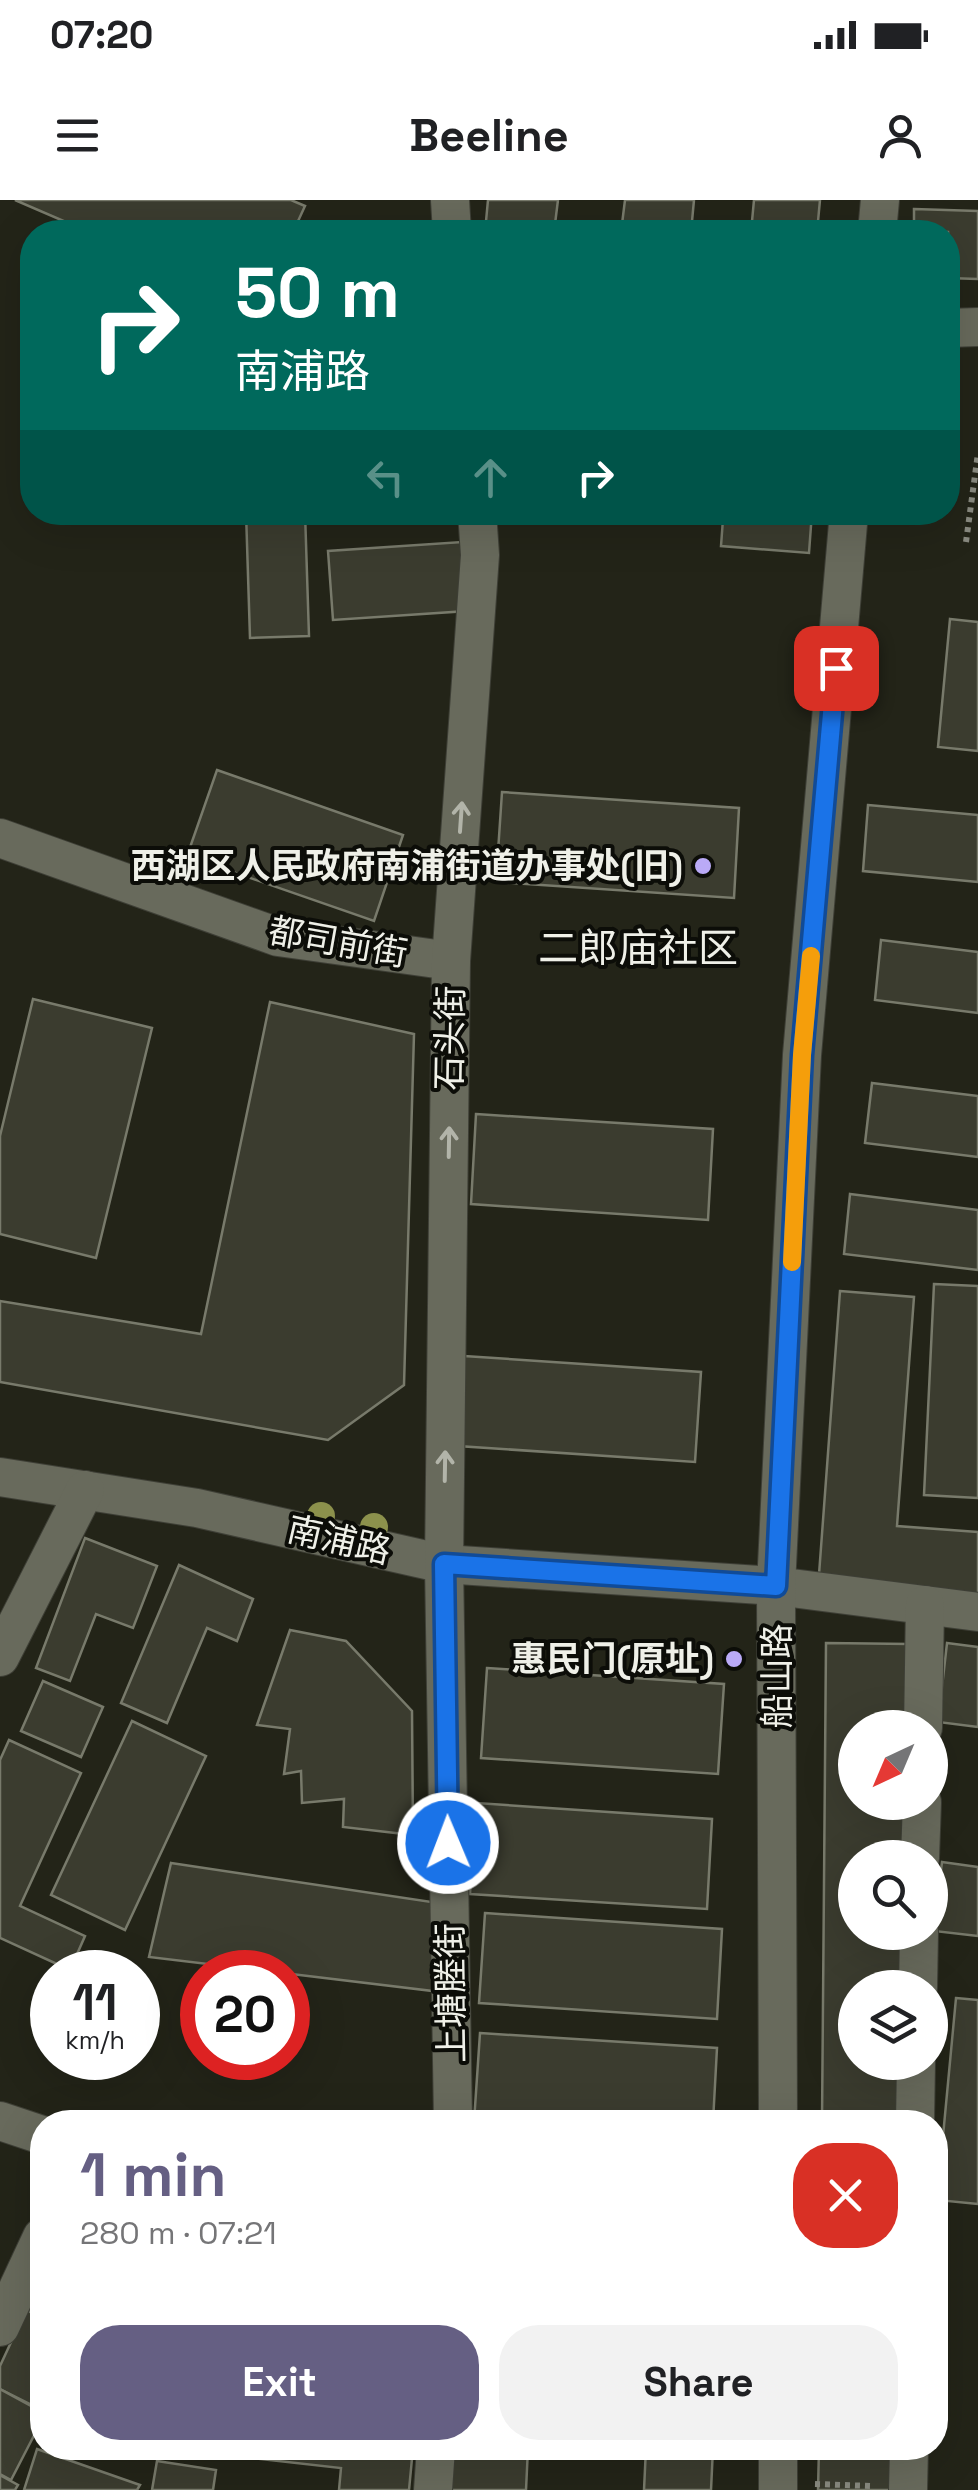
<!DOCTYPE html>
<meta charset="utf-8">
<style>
:root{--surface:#fff;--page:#f2f2f2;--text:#202124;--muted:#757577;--accent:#655f83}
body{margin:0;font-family:"Space Grotesk","Noto Sans SC",sans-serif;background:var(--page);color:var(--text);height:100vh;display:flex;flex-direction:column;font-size:38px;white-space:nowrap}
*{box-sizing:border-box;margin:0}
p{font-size:32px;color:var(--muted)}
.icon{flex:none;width:55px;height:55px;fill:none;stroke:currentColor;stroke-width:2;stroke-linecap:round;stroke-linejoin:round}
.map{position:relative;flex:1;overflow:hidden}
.drawer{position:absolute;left:30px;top:1910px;width:918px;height:350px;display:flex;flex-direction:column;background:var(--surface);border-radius:40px;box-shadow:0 10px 40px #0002}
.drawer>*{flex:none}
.top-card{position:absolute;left:20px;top:20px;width:940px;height:305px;border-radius:40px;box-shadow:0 10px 40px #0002;background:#00695c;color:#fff;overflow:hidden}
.needle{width:65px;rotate:224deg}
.buttons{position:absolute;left:838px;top:1510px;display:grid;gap:20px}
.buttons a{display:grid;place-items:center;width:110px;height:110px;border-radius:50%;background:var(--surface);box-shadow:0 10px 40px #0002;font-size:50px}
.speed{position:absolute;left:30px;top:1750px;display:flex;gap:20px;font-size:50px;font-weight:700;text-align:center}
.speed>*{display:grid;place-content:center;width:130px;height:130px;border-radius:50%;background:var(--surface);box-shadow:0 10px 40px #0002;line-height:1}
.speed small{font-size:25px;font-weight:400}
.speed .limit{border:15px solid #d22;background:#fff;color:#111}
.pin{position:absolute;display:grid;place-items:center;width:85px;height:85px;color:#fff;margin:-42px;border-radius:20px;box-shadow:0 5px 15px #0006}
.me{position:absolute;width:110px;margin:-55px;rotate:359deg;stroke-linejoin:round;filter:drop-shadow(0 0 8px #0008)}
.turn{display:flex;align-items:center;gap:35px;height:210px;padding:0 50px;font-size:45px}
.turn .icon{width:130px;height:130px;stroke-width:2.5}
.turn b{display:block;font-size:70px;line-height:85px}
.lanes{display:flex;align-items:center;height:95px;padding:0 50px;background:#0003;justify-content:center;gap:50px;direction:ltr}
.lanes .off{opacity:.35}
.round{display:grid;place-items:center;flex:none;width:105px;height:105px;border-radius:40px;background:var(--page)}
.summary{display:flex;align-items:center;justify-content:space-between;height:170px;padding:0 50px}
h1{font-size:60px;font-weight:600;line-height:75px;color:var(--accent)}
.primary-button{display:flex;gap:20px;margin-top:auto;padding:20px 50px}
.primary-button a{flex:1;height:115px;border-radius:40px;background:var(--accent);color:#fff;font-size:40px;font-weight:600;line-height:115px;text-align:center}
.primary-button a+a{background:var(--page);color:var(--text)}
.status{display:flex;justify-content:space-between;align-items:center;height:70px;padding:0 50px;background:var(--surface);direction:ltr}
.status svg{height:28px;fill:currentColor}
header{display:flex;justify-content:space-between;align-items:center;height:130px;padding:0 50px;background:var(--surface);font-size:45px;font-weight:600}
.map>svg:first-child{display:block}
.building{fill:#3b3c2f;stroke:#787a6b;stroke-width:2.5}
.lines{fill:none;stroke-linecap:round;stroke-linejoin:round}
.minor-casing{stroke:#3e3f36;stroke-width:40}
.path{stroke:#88897f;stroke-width:6;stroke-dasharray:5 5;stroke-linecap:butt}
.minor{stroke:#686a5c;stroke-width:38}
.tree{fill:#8c914c}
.oneway{stroke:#b2b4a9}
.route-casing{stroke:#114b97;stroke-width:25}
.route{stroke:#1a73e8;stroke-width:18}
.slow{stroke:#f59e0b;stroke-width:18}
.poi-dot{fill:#baaaf7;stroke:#0c0d08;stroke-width:4}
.labels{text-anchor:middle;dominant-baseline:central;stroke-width:8;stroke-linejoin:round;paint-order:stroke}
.poi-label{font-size:35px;font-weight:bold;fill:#eff0e8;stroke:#0c0d08;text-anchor:end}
.street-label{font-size:35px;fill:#eff0e8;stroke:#0c0d08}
.quarter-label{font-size:40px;fill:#eff0e8;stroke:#0c0d08}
</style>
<div class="status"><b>07:20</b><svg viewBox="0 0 49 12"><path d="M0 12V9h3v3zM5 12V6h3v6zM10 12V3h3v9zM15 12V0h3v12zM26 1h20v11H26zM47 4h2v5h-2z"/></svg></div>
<header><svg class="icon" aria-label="menu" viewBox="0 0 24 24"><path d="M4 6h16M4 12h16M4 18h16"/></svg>Beeline<svg class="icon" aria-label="person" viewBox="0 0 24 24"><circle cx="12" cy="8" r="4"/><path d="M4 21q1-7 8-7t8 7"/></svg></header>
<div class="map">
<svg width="978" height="2290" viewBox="0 0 978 2290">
<rect width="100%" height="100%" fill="#232418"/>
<!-- building -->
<g class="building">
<polygon points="15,0 291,0 305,6 293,32 89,32"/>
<polygon points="488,0 558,0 554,32 485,32"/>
<polygon points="625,0 694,0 691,32 621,32"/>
<polygon points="754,0 820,0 817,32 751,32"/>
<polygon points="914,9 978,11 978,79 948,78 948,32 914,32"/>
<polygon points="246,312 305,312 309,436 250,438"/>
<polygon points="630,312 812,312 809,353 721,346 723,319"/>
<polygon points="462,342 467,411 333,420 328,351"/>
<polygon points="950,419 978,422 978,551 938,547"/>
<polygon points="217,570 403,635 374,721 187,656"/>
<polygon points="502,592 739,608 734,698 496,682"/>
<polygon points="868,605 978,615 978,682 863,671"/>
<polygon points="881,740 978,752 978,813 875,800"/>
<polygon points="33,799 152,828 96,1058 0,1034 0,936"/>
<polygon points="270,802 414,834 404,1185 328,1240 0,1182 0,1101 201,1134"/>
<polygon points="872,883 978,896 978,957 865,943"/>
<polygon points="476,914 713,929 708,1020 471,1004"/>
<polygon points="850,994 978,1010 978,1070 844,1054"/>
<polygon points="934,1084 978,1086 978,1298 924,1295"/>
<polygon points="840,1091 914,1097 897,1326 978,1332 978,1401 818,1388"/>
<polygon points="464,1156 701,1172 695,1262 458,1246"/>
<polygon points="85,1338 157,1366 133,1428 96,1414 70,1481 36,1468"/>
<polygon points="179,1365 253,1399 237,1441 207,1428 167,1523 121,1503"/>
<polygon points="290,1430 346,1441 412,1511 413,1635 343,1627 344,1599 302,1603 301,1571 284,1574 290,1529 257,1525"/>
<polygon points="826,1443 910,1444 909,1528 855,1528 855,1602 908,1602 908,1658 855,1658 855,1732 907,1732 907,1788 855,1788 855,1862 906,1862 905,1922 822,1922"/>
<polygon points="947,1443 978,1447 978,1527 938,1522"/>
<polygon points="487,1468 724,1484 718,1574 481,1558"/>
<polygon points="43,1481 103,1507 81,1557 21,1531"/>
<polygon points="132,1521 206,1556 125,1730 51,1695"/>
<polygon points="9,1540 81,1573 20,1706 85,1736 70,1770 0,1738 0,1560"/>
<polygon points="476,1603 712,1619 707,1709 470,1694"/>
<polygon points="942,1662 978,1667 978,1736 934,1731"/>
<polygon points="171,1663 445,1704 433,1791 149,1757"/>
<polygon points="485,1713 722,1729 717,1819 479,1803"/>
<polygon points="956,1798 978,1800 978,2004 937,2000"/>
<polygon points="480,1833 717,1848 713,1922 474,1922"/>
<polygon points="42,2074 42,2117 26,2108"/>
<polygon points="26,2110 42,2118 42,2210 0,2189 0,2166"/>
<polygon points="0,2189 42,2212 42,2220 11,2280 0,2274"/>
<polygon points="162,2248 413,2248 409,2290 339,2290 341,2268"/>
<polygon points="443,2248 528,2248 526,2290 441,2290"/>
<polygon points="646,2248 713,2248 711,2290 644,2290"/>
<polygon points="819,2248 903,2248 902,2290 818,2290"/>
<polygon points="37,2249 140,2285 137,2290 24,2290"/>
<polygon points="157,2261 216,2270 213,2290 152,2290"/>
<polygon points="0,2275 18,2285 15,2290 0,2290"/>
</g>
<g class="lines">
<!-- minor casing -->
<g class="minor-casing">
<g id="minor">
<polyline points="450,0 452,32"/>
<polyline points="877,32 880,0"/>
<polyline points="948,128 978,127"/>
<polyline points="0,638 278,737 451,761"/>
<polyline points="0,1277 197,1308 444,1364 776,1386 978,1412"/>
<polyline points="0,1457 85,1290"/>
<polyline points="923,1528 925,1405"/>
<polyline points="920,1658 922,1602"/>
<polyline points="918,1788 919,1732"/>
<polyline points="0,1921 42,1935"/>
<polyline points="453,1922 444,1364 451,761 480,355 477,312"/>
<polyline points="778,1922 776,1386 802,855 849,312"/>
<polyline points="915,1922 916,1862"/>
<polyline points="0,2127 42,2037"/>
<polyline points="778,2248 778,2290"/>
<polyline points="433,2290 436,2248"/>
<polyline points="908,2290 909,2248"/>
</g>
</g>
<!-- path -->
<g class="path">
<polyline points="966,342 978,253"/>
<polyline points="815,2284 872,2286"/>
</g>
<!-- minor -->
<use href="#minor" class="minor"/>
</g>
<!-- trees -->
<g class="tree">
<circle cx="321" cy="1316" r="14"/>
<circle cx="374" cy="1327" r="14"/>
</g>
<!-- one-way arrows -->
<defs><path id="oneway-shaft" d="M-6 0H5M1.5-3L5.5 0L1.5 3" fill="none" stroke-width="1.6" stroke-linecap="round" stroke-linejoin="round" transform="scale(2.5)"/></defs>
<g class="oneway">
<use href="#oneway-shaft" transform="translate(461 617) rotate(-86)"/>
<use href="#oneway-shaft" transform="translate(449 942) rotate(-89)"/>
<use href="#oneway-shaft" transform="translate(445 1266) rotate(-89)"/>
</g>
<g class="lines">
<!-- route casing -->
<g class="route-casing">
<polyline id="route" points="448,1643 444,1364 776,1386 802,855 836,468"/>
</g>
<!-- route -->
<use href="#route" class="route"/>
<!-- slow -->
<polyline class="slow" points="792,1062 802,855 811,756"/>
</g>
<!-- markers -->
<g class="poi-dot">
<circle cx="703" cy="666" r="10"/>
<circle cx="734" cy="1459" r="10"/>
</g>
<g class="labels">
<!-- poi labels -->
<g class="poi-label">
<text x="683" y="666">西湖区人民政府南浦街道办事处(旧)</text>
<text x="714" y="1459">惠民门(原址)</text>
</g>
<!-- street labels -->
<g class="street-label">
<text transform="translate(338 742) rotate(10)">都司前街</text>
<text transform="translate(450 838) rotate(-89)">石头街</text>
<text transform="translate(339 1340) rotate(13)">南浦路</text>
<text transform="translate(777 1476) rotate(-90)">船山路</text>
<text transform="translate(451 1793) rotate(-91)">上塘塍街</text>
</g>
<!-- quarter labels -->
<g class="quarter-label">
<text x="638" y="748">二郎庙社区</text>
</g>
</g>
</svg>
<div class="buttons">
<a><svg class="needle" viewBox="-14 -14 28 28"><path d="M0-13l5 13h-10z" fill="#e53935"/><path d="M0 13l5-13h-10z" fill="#757577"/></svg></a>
<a><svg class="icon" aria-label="search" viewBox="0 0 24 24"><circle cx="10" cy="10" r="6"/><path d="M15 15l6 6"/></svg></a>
<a><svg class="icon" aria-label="layers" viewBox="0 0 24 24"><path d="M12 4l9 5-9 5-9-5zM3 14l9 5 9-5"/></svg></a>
</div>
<div class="speed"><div>11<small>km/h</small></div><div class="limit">20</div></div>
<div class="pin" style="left:836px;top:468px;background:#d93025"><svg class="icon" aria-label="arrive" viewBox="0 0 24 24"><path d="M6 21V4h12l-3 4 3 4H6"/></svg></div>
<svg class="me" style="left:448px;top:1643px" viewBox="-20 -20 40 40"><circle r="17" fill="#1a73e8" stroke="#fff" stroke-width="3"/><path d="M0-11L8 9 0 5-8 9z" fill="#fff"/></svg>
<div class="top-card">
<div class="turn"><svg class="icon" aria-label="right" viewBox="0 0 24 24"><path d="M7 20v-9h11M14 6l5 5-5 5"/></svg><div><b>50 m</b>南浦路</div></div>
<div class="lanes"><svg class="icon off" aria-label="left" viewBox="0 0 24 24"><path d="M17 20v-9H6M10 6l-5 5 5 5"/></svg><svg class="icon off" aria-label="ahead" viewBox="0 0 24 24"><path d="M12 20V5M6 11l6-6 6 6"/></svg><svg class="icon" aria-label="right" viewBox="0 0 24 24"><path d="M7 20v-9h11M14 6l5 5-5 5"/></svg></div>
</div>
<section class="drawer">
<div class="summary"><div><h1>1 min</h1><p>280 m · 07:21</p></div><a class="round" style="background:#d93025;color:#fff"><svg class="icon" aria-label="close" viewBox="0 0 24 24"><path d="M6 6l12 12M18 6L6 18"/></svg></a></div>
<div class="primary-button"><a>Exit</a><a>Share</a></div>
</section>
</div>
